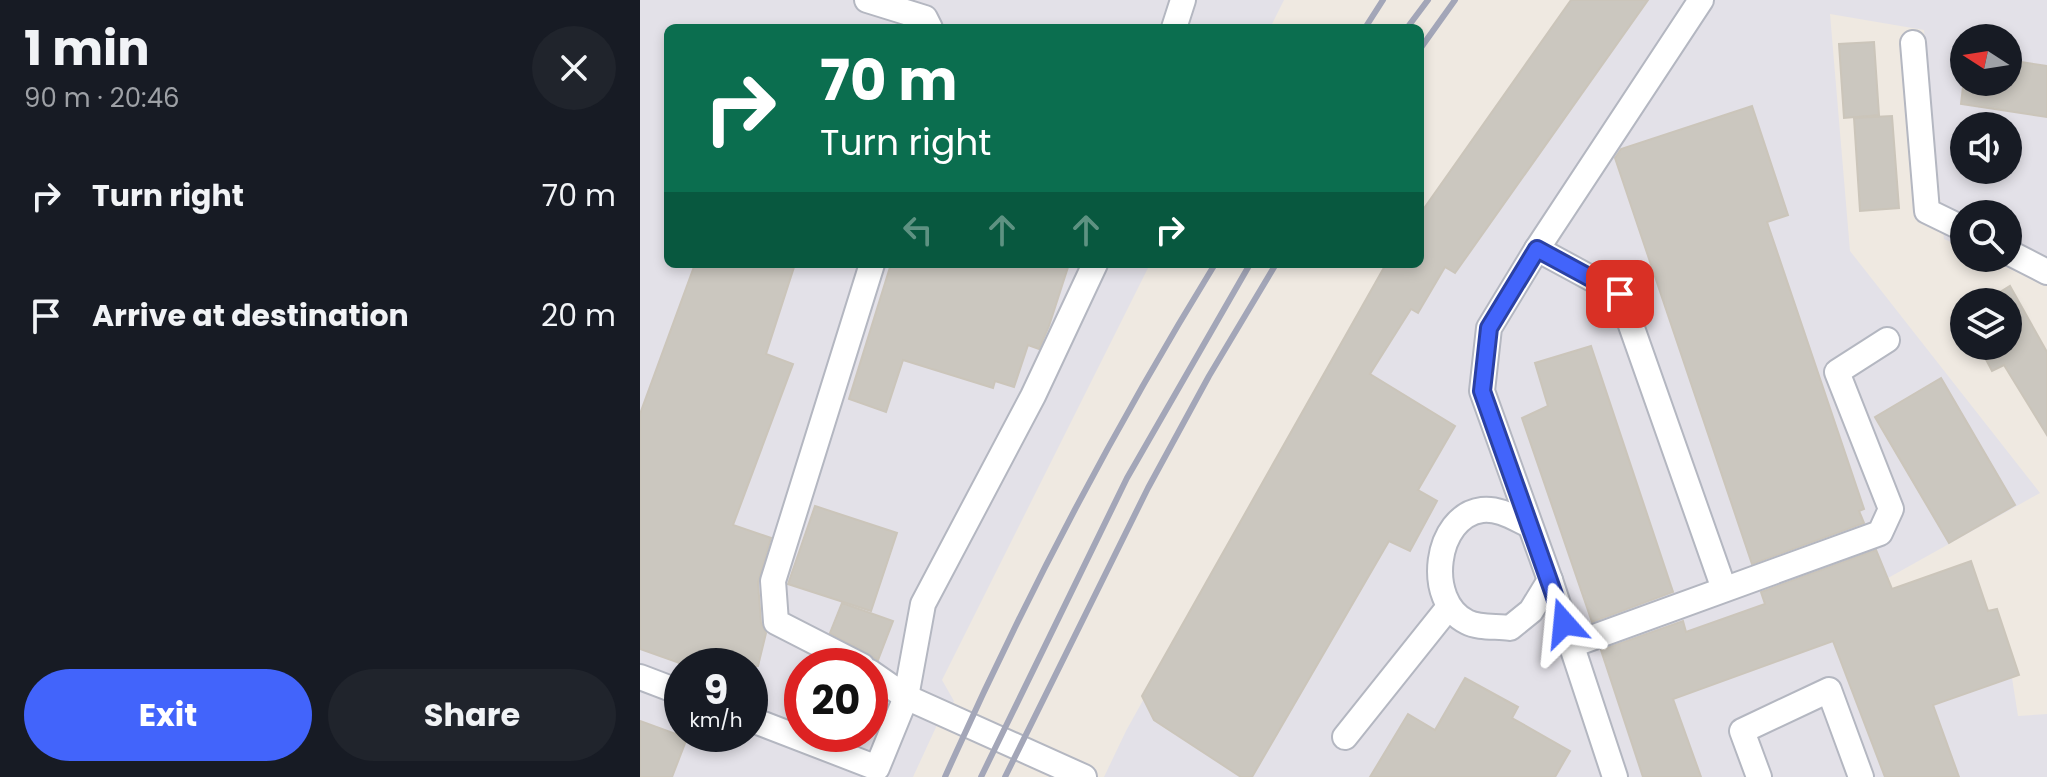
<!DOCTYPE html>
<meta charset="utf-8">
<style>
:root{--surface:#171b24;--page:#20242c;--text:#f1f3f6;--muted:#9ea1a6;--accent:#4264fb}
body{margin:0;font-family:Poppins,sans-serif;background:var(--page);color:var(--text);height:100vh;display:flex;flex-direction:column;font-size:30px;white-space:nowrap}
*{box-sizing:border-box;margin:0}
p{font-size:26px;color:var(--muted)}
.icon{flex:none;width:44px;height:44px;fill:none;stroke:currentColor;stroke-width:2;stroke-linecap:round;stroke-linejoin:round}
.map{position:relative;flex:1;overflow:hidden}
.side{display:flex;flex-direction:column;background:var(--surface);width:640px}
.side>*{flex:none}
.hud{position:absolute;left:24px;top:24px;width:760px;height:244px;border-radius:12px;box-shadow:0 4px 12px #0003;background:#0b6e4f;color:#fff;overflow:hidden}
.needle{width:52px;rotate:282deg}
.buttons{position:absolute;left:1310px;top:24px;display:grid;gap:16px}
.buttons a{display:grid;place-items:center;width:72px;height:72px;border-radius:50%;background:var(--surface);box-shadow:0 4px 12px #0003;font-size:40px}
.speed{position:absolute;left:24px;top:648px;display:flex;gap:16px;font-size:40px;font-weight:700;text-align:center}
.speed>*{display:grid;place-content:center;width:104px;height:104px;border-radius:50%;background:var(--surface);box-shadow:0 4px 12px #0003;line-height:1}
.speed small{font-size:20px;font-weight:400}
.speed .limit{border:12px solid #d22;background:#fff;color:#111}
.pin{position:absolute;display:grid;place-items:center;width:68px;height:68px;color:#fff;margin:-34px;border-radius:16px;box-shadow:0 4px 12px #0006}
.me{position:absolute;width:88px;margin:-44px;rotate:342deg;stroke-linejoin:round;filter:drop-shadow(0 0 6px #0008)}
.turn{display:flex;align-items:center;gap:28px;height:168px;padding:0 24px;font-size:36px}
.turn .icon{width:104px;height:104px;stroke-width:2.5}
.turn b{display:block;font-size:56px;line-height:68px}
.lanes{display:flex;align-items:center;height:76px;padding:0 24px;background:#0003;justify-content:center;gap:40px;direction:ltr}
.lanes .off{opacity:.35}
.round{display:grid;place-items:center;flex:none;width:84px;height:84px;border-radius:42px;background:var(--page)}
.overview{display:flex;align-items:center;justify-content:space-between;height:136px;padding:0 24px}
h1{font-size:48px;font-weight:700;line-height:60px}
.button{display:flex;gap:16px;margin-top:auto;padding:16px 24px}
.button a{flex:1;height:92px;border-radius:48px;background:var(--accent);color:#fff;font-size:32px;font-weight:700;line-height:92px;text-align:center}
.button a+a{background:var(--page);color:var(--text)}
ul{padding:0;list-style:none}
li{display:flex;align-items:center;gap:24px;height:120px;padding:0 24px}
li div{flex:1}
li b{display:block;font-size:30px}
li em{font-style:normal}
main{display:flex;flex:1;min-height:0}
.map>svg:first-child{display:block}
.industrial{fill:#e3e1e8;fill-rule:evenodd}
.building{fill:#cbc7bf;stroke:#cbc5ba;stroke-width:2}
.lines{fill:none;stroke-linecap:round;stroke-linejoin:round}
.service-casing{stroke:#b4b7c1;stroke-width:28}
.service{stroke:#fff;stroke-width:24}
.rail{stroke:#a3a6b8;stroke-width:6}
.route-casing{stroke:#2b41a3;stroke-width:20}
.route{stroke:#4264fb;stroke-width:14}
</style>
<main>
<section class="side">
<div class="overview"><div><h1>1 min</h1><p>90 m · 20:46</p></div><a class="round"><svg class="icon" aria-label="close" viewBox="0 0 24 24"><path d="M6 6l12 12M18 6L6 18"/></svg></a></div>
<ul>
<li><svg class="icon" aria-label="right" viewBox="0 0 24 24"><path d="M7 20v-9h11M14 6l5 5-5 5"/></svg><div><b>Turn right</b></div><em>70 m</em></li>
<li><svg class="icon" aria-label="arrive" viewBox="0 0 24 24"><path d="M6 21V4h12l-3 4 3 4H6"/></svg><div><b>Arrive at destination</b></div><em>20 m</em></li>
</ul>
<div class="button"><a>Exit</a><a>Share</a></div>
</section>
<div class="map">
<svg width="1407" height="777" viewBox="0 0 1407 777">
<rect width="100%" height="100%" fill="#efe9e1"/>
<!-- industrial -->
<g class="industrial">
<path d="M 0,0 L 644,0 L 630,28 L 28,28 L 28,264 L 510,264 L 302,680 L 314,701 L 303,726 L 297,725 L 273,777 L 0,777 ZM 42,666 L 110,666 L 110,734 L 42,734 ZM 162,666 L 230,666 L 230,734 L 162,734 Z"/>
<path d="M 933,0 L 1407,0 L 1407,286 L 1347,258 L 1368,258 L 1368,214 L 1324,214 L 1324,248 L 1304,239 L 1284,30 L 1190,14 L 1210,251 L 1400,493 L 1248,578 L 1261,617 L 1340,689 L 1372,678 L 1378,716 L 1407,714 L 1407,777 L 464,777 L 486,731 L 745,264 L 780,264 L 780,213 ZM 1324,38 L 1368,38 L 1368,82 L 1324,82 ZM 1324,126 L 1368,126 L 1368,170 L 1324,170 Z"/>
</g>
<!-- building -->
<g class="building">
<polygon points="931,0 1008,0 815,273 805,267 778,313 771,309 730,374 815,426 778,490 797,501 770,551 749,541 612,777 601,777 514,720 502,696 746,264 780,264 780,214"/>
<polygon points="1234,42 1239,115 1204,118 1199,44"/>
<polygon points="1368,60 1407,66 1407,117 1321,104 1324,78 1324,82 1368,82"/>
<polygon points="1112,106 1148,215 1127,222 1224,509 1219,511 1224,523 1112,564 975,158 981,149"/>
<polygon points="1252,116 1259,208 1220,211 1214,118"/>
<polygon points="55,264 155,264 126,354 153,364 93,525 131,538 118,582 121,623 126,633 118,666 48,666 0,649 0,414"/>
<polygon points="251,264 429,264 409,326 399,349 388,345 374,387 355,381 353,388 263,360 246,412 209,399"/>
<polygon points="1370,286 1407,352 1407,435 1364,365 1352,371 1339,346 1368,346 1368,302 1344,302"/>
<polygon points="951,346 1033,592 952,622 882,418 908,406 895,363"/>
<polygon points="1301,378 1375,505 1309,543 1235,417"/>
<polygon points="175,506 257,533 231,611 148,584"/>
<polygon points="1236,550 1252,589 1331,561 1348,611 1357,609 1379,675 1293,705 1319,777 1245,777 1193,641 1033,699 1061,777 1003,777 961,650 1043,621 1046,632 1125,604 1121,592"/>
<polygon points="202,603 253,621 238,660 190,633"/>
<polygon points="825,678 878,707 872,718 930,751 915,777 730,777 768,714 795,730"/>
<polygon points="0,721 47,738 32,777 0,777"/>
</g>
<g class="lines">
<!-- service casing -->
<g class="service-casing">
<g id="service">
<polyline points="227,0 285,18 290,28"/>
<polyline points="534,28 543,0"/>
<polyline points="1273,43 1287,211 1324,229"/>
<polyline points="897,249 980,294 1084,589"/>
<polyline points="1368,252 1407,272"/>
<path d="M 889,525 C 874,518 859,508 842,510 C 795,516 784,601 827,622 C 838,628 857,626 870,628 L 891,611 L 910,580"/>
<polyline points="932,645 1240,533 1251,509 1197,372 1247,340"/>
<polyline points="222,666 136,622 133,581 232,264"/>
<polyline points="230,672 266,697 283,604 393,396 455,264"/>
<polyline points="0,677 42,693"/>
<polyline points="110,719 237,768 266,697 444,777"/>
<polyline points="705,737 808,608"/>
<polyline points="975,777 910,580 842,391 849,328 897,249 1061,0"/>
<polyline points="1119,777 1102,731 1189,690 1221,777"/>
</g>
</g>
<!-- service -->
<use href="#service" class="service"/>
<!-- rail -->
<g class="rail">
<polyline points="725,28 743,0"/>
<polyline points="767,28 788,0"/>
<polyline points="780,49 815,0"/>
<path d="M 305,777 C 382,604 476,425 575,264"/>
<polyline points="341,777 487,478 610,264"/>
<polyline points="365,777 508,488 569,376 636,264"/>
</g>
</g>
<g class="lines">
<!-- route casing -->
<g class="route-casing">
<polyline id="route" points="924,623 842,391 849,328 897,249 980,294"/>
</g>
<!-- route -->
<use href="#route" class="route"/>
</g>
</svg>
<div class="buttons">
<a><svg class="needle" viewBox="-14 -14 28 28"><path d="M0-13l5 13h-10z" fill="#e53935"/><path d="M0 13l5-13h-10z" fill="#9ea1a6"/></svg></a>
<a><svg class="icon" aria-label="sound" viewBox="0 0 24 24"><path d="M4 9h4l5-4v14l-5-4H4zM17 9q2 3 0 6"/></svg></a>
<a><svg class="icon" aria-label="search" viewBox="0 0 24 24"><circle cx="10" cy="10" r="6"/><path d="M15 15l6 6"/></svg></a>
<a><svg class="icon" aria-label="layers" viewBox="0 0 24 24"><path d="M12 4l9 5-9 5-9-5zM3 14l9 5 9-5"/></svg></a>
</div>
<div class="speed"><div>9<small>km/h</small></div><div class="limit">20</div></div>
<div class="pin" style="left:980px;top:294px;background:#d93025"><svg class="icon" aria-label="arrive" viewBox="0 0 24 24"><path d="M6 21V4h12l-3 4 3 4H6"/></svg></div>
<svg class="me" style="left:924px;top:623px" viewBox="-20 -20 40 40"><path d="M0-17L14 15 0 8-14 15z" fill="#4264fb" stroke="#fff" stroke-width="4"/></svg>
<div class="hud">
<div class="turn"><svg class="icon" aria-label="right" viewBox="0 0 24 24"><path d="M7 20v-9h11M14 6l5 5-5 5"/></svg><div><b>70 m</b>Turn right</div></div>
<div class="lanes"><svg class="icon off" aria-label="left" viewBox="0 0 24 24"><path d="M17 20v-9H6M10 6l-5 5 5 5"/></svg><svg class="icon off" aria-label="ahead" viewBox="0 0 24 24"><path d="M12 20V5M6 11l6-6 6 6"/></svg><svg class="icon off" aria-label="ahead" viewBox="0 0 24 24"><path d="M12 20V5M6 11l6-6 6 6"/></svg><svg class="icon" aria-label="right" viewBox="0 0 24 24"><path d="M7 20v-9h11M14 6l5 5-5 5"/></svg></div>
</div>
</div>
</main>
